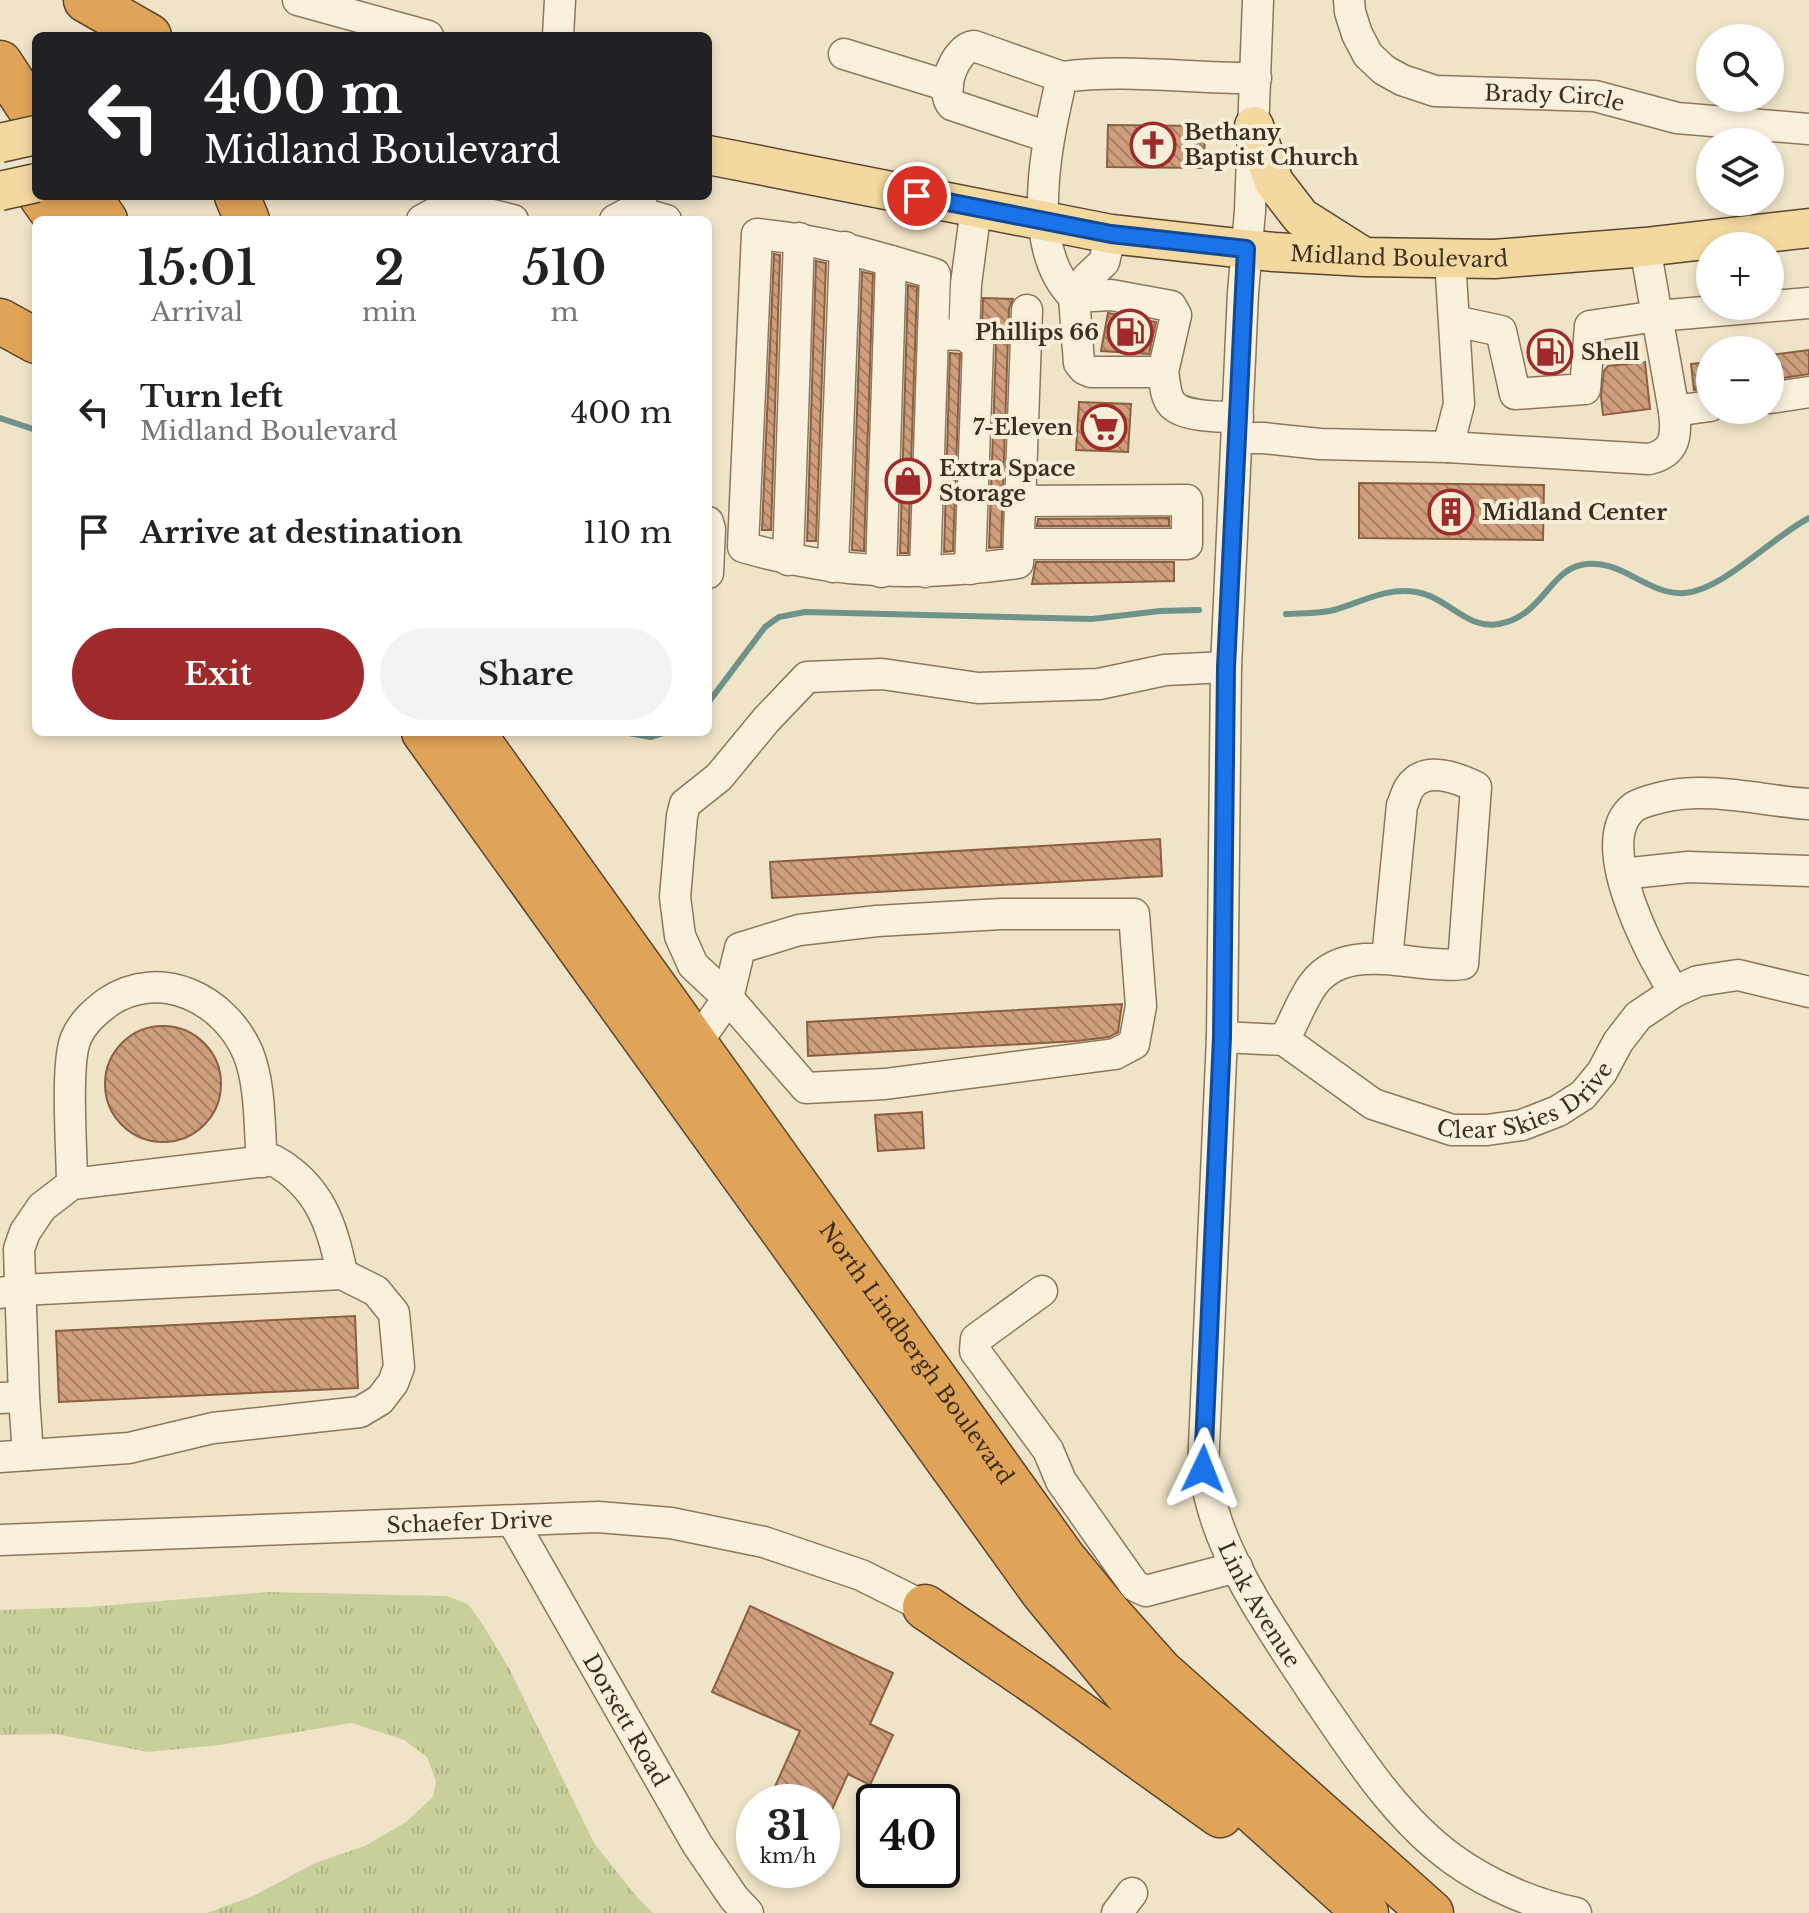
<!DOCTYPE html>
<meta charset="utf-8">
<style>
:root{--surface:#fff;--page:#f2f2f2;--text:#222;--muted:#767676;--accent:#9e2a2b}
body{margin:0;font-family:"Libre Baskerville",serif;background:var(--page);color:var(--text);height:100vh;display:flex;flex-direction:column;font-size:30px;white-space:nowrap}
*{box-sizing:border-box;margin:0}
p{font-size:26px;color:var(--muted)}
.icon{flex:none;width:44px;height:44px;fill:none;stroke:currentColor;stroke-width:2;stroke-linecap:round;stroke-linejoin:round}
.map{position:relative;flex:1;overflow:hidden}
.drawer{position:absolute;left:32px;top:216px;width:680px;height:520px;display:flex;flex-direction:column;background:var(--surface);border-radius:12px;box-shadow:0 4px 12px #0003}
.drawer>*{flex:none}
.banner{position:absolute;left:32px;top:32px;width:680px;height:168px;border-radius:12px;box-shadow:0 4px 12px #0003;background:#202124;color:#fff;overflow:hidden}
.buttons{position:absolute;left:1696px;top:24px;display:grid;gap:16px}
.buttons a{display:grid;place-items:center;width:88px;height:88px;border-radius:50%;background:var(--surface);box-shadow:0 4px 12px #0003;font-size:40px}
.speed{position:absolute;left:736px;top:1784px;display:flex;gap:16px;font-size:40px;font-weight:700;text-align:center}
.speed>*{display:grid;place-content:center;width:104px;height:104px;border-radius:50%;background:var(--surface);box-shadow:0 4px 12px #0003;line-height:1}
.speed small{font-size:20px;font-weight:400}
.speed .limit{border:4px solid #111;border-radius:12px;background:#fff;color:#111}
.pin{position:absolute;display:grid;place-items:center;width:68px;height:68px;color:#fff;margin:-34px;border:4px solid #fff;border-radius:50%;box-shadow:0 2px 8px #0007}
.me{position:absolute;width:88px;margin:-44px;rotate:2deg;stroke-linejoin:round;filter:drop-shadow(0 0 6px #0008)}
.turn{display:flex;align-items:center;gap:28px;height:168px;padding:0 40px;font-size:36px}
.turn .icon{width:104px;height:104px;stroke-width:2.5}
.turn b{display:block;font-size:56px;line-height:68px}
.eta{display:flex;justify-content:space-evenly;align-items:center;height:136px;text-align:center}
.eta b{font-size:48px;font-weight:600;line-height:56px}
.action{display:flex;gap:16px;margin-top:auto;padding:16px 40px}
.action a{flex:1;height:92px;border-radius:48px;background:var(--accent);color:#fff;font-size:32px;font-weight:600;line-height:92px;text-align:center}
.action a+a{background:var(--page);color:var(--text)}
ul{padding:0;list-style:none}
li{display:flex;align-items:center;gap:24px;height:120px;padding:0 40px}
li div{flex:1}
li b{display:block;font-size:30px}
li em{font-style:normal}
.map>svg:first-child{display:block}
.grass{fill:url(#grass-tufts)}
.lines{fill:none;stroke-linecap:round;stroke-linejoin:round}
.stream{stroke:#6f938a;stroke-width:6}
.building{fill:url(#building-back-hatch);stroke:#8d5f41;stroke-width:2}
.minor-casing{stroke:#8d765c;stroke-width:33}
.major-casing{stroke:#5b4430;stroke-width:41}
.highway-casing{stroke:#5b4430;stroke-width:47}
.minor{stroke:#faf1dc;stroke-width:30}
.major{stroke:#f3d9a0;stroke-width:38}
.highway{stroke:#e0a458;stroke-width:44}
.major-bridge-casing{stroke:#5b4430;stroke-width:41;stroke-linecap:butt}
.major-bridge{stroke:#f3d9a0;stroke-width:38}
.route-casing{stroke:#114b97;stroke-width:20}
.route{stroke:#1a73e8;stroke-width:14}
.labels{text-anchor:middle;dominant-baseline:central;stroke-width:8;stroke-linejoin:round;paint-order:stroke}
.street-label{font-size:22px;fill:#3d2e20;stroke:#f7eed8}
.poi-label{font-size:22px;font-weight:bold;fill:#3d2e20;stroke:#f7eed8;text-anchor:start}
</style>
<div class="map">
<svg width="1809" height="1913" viewBox="0 0 1809 1913">
<defs>
<pattern id="grass-tufts" width="24" height="20" patternUnits="userSpaceOnUse" patternTransform="scale(2)"><rect width="24" height="20" fill="#c9cf9b"/><path d="M3 7l-1-3M5 7V3M7 7l1-3M15 17l-1-3M17 17v-4M19 17l1-3" fill="none" stroke="#aeb285"/></pattern>
<pattern id="building-back-hatch" width="6" height="6" patternUnits="userSpaceOnUse" patternTransform="scale(2)"><rect width="6" height="6" fill="#cf9f7d"/><path d="M-1 5l2 2M0 0l6 6M5-1l2 2" fill="none" stroke="#a98266"/></pattern>
</defs>
<rect width="100%" height="100%" fill="#f0e4c8"/>
<!-- grass -->
<polygon class="grass" points="268,1592 446,1596 468,1604 481,1622 509,1668 594,1843 637,1897 653,1913 207,1913 251,1897 315,1863 365,1846 406,1822 433,1797 436,1781 427,1757 404,1740 352,1723 220,1745 148,1752 56,1734 0,1735 0,1610 88,1607"/>
<g class="lines">
<!-- stream -->
<g class="stream">
<polyline points="0,418 36,430"/>
<path d="M 1286,614 C 1301,613 1319,614 1334,610 C 1362,602 1387,587 1416,592 C 1448,597 1466,630 1499,624 C 1542,616 1549,572 1581,565 C 1620,556 1647,596 1685,593 C 1723,590 1772,537 1809,518"/>
<polyline points="708,703 765,627 779,617 805,612 1092,619 1160,611 1199,610"/>
<polyline points="623,732 651,737 667,732"/>
</g>
</g>
<!-- building -->
<g class="building">
<polygon points="1108,125 1205,126 1204,168 1107,167"/>
<polygon points="774,254 780,255 771,530 762,530"/>
<polygon points="816,261 826,263 816,541 807,541"/>
<polygon points="862,272 873,274 864,551 852,550"/>
<polygon points="908,285 917,287 908,553 900,553"/>
<polygon points="983,298 1013,299 1009,309 1001,547 989,548 996,346 994,336 982,326"/>
<polygon points="1108,313 1156,322 1149,354 1101,351"/>
<polygon points="1809,350 1809,374 1770,380 1770,355"/>
<polygon points="950,353 960,354 953,551 944,552"/>
<polygon points="1645,362 1650,409 1603,415 1601,396 1604,371 1608,366"/>
<polygon points="1710,362 1710,388 1694,390 1691,364"/>
<polygon points="1079,402 1131,404 1128,452 1076,450"/>
<polygon points="1359,483 1544,485 1543,540 1359,538"/>
<polygon points="1169,518 1169,526 1037,526 1038,519"/>
<polygon points="1036,562 1174,562 1174,581 1032,584"/>
<polygon points="1160,839 1162,876 772,898 770,862"/>
<polygon points="1122,1004 1118,1032 1109,1037 1077,1041 808,1056 807,1022"/>
<circle cx="163" cy="1084" r="58"/>
<polygon points="922,1112 924,1148 878,1151 875,1115"/>
<polygon points="355,1316 358,1388 59,1402 56,1331"/>
<polygon points="750,1606 893,1673 870,1724 893,1735 870,1785 848,1774 822,1832 822,1802 768,1802 800,1731 712,1692"/>
</g>
<g class="lines">
<!-- minor casing -->
<g class="minor-casing">
<g id="minor">
<polyline points="298,0 428,36"/>
<path id="s1" d="M 1258,0 L 1250,211 L 1243,293 L 1226,667 L 1222,1037 L 1203,1469 C 1207,1486 1211,1505 1217,1522 C 1237,1581 1279,1640 1313,1692 C 1353,1750 1395,1818 1454,1860 C 1489,1885 1533,1904 1576,1913"/>
<path id="s2" d="M 1349,0 L 1350,12 L 1357,34 L 1368,55 L 1384,70 L 1402,80 L 1435,91 L 1595,96 L 1677,118 L 1809,129"/>
<polyline points="558,36 560,0"/>
<polyline points="844,54 948,86"/>
<path d="M 1048,137 L 952,105 C 939,91 955,48 974,46 L 1062,77"/>
<polyline points="632,211 666,220"/>
<polyline points="422,220 450,205 513,220"/>
<polyline points="615,220 632,211 642,196"/>
<path d="M 1111,234 L 1104,262 L 1087,278 L 1074,297 C 1022,246 1048,138 1062,77 C 1126,68 1192,79 1256,78"/>
<polyline points="1455,321 1501,331 1515,394 1585,389 1590,326 1657,316 1645,247"/>
<polyline points="933,334 964,335 978,345 970,569"/>
<polyline points="964,335 966,284 976,208"/>
<path d="M 1163,372 L 1176,315 L 1171,306 L 1111,295 L 1074,297 L 1079,363 L 1084,369 L 1091,372 L 1163,372 C 1165,382 1165,395 1171,403 C 1181,417 1221,417 1238,417"/>
<polyline points="1770,398 1809,392"/>
<polyline points="1710,406 1674,411 1657,316 1809,303"/>
<polyline points="1238,438 1263,438 1320,444 1448,447 1459,404 1450,259"/>
<path d="M 1448,447 L 1649,459 C 1676,453 1677,435 1674,411"/>
<polyline points="708,522 710,529 708,573"/>
<polyline points="1019,544 1187,544 1187,500 1020,501"/>
<polyline points="788,560 799,238"/>
<polyline points="833,567 845,247"/>
<polyline points="881,572 891,261"/>
<path d="M 925,572 L 935,274 C 872,255 822,240 757,234 L 743,547 C 840,575 919,576 1018,563 L 1027,310"/>
<polyline points="1622,874 1688,867 1809,871"/>
<path d="M 1674,992 C 1652,956 1589,841 1634,807 C 1641,802 1655,799 1663,797 C 1709,786 1762,801 1809,804"/>
<path id="s3" d="M 1222,1037 L 1284,1040 L 1373,1104 L 1452,1130 L 1487,1130 L 1522,1125 L 1558,1111 L 1583,1095 L 1602,1072 L 1618,1042 L 1638,1016 L 1674,992 L 1698,981 L 1738,975 L 1809,992"/>
<path d="M 1284,1040 C 1293,1024 1300,1005 1310,989 C 1343,936 1415,970 1463,964 L 1476,787 C 1458,778 1425,765 1410,787 C 1406,792 1405,800 1402,805 L 1387,959"/>
<polyline points="696,1044 728,998 740,948 799,930 877,921 1001,914 1134,914 1141,1006 1134,1044 1115,1054 885,1084 806,1088 728,998 693,965 680,936 675,897 682,816 685,804 719,777 766,720 807,677 882,674 978,688 1099,684 1165,670 1226,667"/>
<path d="M 72,1184 C 72,1152 65,1063 76,1038 C 83,1022 95,1012 108,1002 C 161,967 225,999 248,1053 C 261,1085 259,1127 262,1162"/>
<polyline points="1042,1291 976,1339 975,1351 1048,1450 1061,1481 1135,1586 1146,1591 1237,1567"/>
<polyline points="0,1293 21,1290 342,1274 376,1291 394,1313 399,1367 393,1383 380,1400 360,1412 213,1428 129,1448 0,1457"/>
<polyline points="24,1397 28,1455"/>
<path d="M 0,1398 L 24,1397 L 19,1249 L 25,1232 L 42,1207 L 72,1184 L 273,1160 C 319,1185 333,1226 342,1274"/>
<path id="s4" d="M 513,1522 L 697,1844 L 734,1898 L 748,1913"/>
<path id="s5" d="M 0,1540 L 598,1517 L 671,1523 L 764,1542 L 861,1575 L 925,1607"/>
<polyline points="1117,1913 1132,1893"/>
</g>
</g>
<!-- major casing -->
<g class="major-casing">
<g id="major">
<polyline points="1254,126 1274,182 1301,217 1361,255"/>
<path id="s6" d="M 708,155 L 1111,234 L 1274,252 L 1364,257 L 1494,259 L 1645,247 L 1809,228"/>
</g>
</g>
<!-- highway casing -->
<g class="highway-casing">
<g id="highway">
<polyline points="86,0 149,36"/>
<polyline points="0,63 36,118"/>
<polyline points="41,196 58,220"/>
<polyline points="88,196 105,220"/>
<polyline points="237,196 247,220"/>
<polyline points="0,321 36,341"/>
<polyline points="424,732 1043,1592 1137,1706 1366,1913"/>
<path id="s7" d="M 472,732 L 1064,1559 L 1110,1615 L 1160,1671 L 1431,1913"/>
<polyline points="925,1607 1042,1687 1220,1815"/>
</g>
</g>
<!-- minor -->
<use href="#minor" class="minor"/>
<!-- major -->
<use href="#major" class="major"/>
<!-- highway -->
<use href="#highway" class="highway"/>
<!-- major-bridge casing -->
<g class="major-bridge-casing">
<g id="major-bridge">
<polyline points="0,143 36,135"/>
<polyline points="0,191 36,183"/>
</g>
</g>
<!-- major-bridge -->
<use href="#major-bridge" class="major-bridge"/>
</g>
<g class="lines">
<!-- route casing -->
<g class="route-casing">
<polyline id="route" points="917,196 1111,234 1246,249 1226,667 1222,1037 1203,1469"/>
</g>
<!-- route -->
<use href="#route" class="route"/>
</g>
<!-- icons -->
<defs>
<g id="church-ring" transform="scale(2.3)"><circle r="9.5" fill="#f7eed8" stroke="#9e2a2b" stroke-width="1.5"/><path d="M-1.2-6h2.4v3.5h3.3v2.4h-3.3V6h-2.4V-.1h-3.3v-2.4h3.3Z" fill="#9e2a2b"/></g>
<g id="fuel-ring" transform="scale(2.3)"><circle r="9.5" fill="#f7eed8" stroke="#9e2a2b" stroke-width="1.5"/><path d="M-5.5-6h7V0h2V4h1.3V-2.5L3-4.5l.8-.8L6-3V5H2.5V1h-1V6h-7ZM-4.2-4.7v3.2H.2V-4.7Z" fill="#9e2a2b"/></g>
<g id="supermarket-ring" transform="scale(2.3)"><circle r="9.5" fill="#f7eed8" stroke="#9e2a2b" stroke-width="1.5"/><path d="M-6-5.5h2.5l.6 2H6L4.5 2H-2.5L-4.4-4H-6ZM-1.5 3.2a1.3 1.3 0 1 0 .1 0ZM3 3.2a1.3 1.3 0 1 0 .1 0Z" fill="#9e2a2b"/></g>
<g id="shop-ring" transform="scale(2.3)"><circle r="9.5" fill="#f7eed8" stroke="#9e2a2b" stroke-width="1.5"/><path d="M-5-2.5h2.3a2.7 3.5 0 0 1 5.4 0H5L5.5 6h-11ZM-1.5-2.5h3a1.5 2.3 0 0 0-3 0Z" fill="#9e2a2b"/></g>
<g id="building-ring" transform="scale(2.3)"><circle r="9.5" fill="#f7eed8" stroke="#9e2a2b" stroke-width="1.5"/><path d="M-4-6H4V6H1V3H-1V6H-4ZM-2.5-4.3h1.7v1.8h-1.7ZM.8-4.3h1.7v1.8H.8ZM-2.5-1h1.7V.8h-1.7ZM.8-1h1.7V.8H.8Z" fill="#9e2a2b"/></g>
</defs>
<g fill-rule="evenodd">
<use href="#church-ring" x="1153" y="145"/>
<use href="#fuel-ring" x="1130" y="332"/>
<use href="#fuel-ring" x="1550" y="352"/>
<use href="#supermarket-ring" x="1104" y="427"/>
<use href="#shop-ring" x="908" y="481"/>
<use href="#building-ring" x="1451" y="512"/>
</g>
<g class="labels">
<!-- street labels -->
<g class="street-label">
<text stroke="none"><textPath href="#s2" startOffset="256">Brady Circle</textPath></text>
<text stroke="none"><textPath href="#s6" startOffset="700">Midland Boulevard</textPath></text>
<text stroke="none"><textPath href="#s3" startOffset="336">Clear Skies Drive</textPath></text>
<text stroke="none"><textPath href="#s7" startOffset="764">North Lindbergh Boulevard</textPath></text>
<text stroke="none"><textPath href="#s5" startOffset="470">Schaefer Drive</textPath></text>
<text stroke="none"><textPath href="#s1" startOffset="1618">Link Avenue</textPath></text>
<text stroke="none"><textPath href="#s4" startOffset="228">Dorsett Road</textPath></text>
</g>
<!-- poi labels -->
<g class="poi-label">
<text x="1184" y="132">Bethany<tspan x="1184" dy="25">Baptist Church</tspan></text>
<text x="1099" y="332" text-anchor="end">Phillips 66</text>
<text x="1581" y="352">Shell</text>
<text x="1073" y="427" text-anchor="end">7-Eleven</text>
<text x="939" y="468">Extra Space<tspan x="939" dy="25">Storage</tspan></text>
<text x="1482" y="512">Midland Center</text>
</g>
</g>
</svg>
<div class="buttons">
<a><svg class="icon" aria-label="search" viewBox="0 0 24 24"><circle cx="10" cy="10" r="6"/><path d="M15 15l6 6"/></svg></a>
<a><svg class="icon" aria-label="layers" viewBox="0 0 24 24"><path d="M12 4l9 5-9 5-9-5zM3 14l9 5 9-5"/></svg></a>
<a>+</a>
<a>−</a>
</div>
<div class="speed"><div>31<small>km/h</small></div><div class="limit">40</div></div>
<div class="pin" style="left:917px;top:196px;background:#d93025"><svg class="icon" aria-label="arrive" viewBox="0 0 24 24"><path d="M6 21V4h12l-3 4 3 4H6"/></svg></div>
<svg class="me" style="left:1203px;top:1469px" viewBox="-20 -20 40 40"><path d="M0-17L14 15 0 8-14 15z" fill="#1a73e8" stroke="#fff" stroke-width="4"/></svg>
<div class="banner">
<div class="turn"><svg class="icon" aria-label="left" viewBox="0 0 24 24"><path d="M17 20v-9H6M10 6l-5 5 5 5"/></svg><div><b>400 m</b>Midland Boulevard</div></div>
</div>
<section class="drawer">
<div class="eta">
<div><b>15:01</b><p>Arrival</p></div>
<div><b>2</b><p>min</p></div>
<div><b>510</b><p>m</p></div>
</div>
<ul>
<li><svg class="icon" aria-label="left" viewBox="0 0 24 24"><path d="M17 20v-9H6M10 6l-5 5 5 5"/></svg><div><b>Turn left</b><p>Midland Boulevard</p></div><em>400 m</em></li>
<li><svg class="icon" aria-label="arrive" viewBox="0 0 24 24"><path d="M6 21V4h12l-3 4 3 4H6"/></svg><div><b>Arrive at destination</b></div><em>110 m</em></li>
</ul>
<div class="action"><a>Exit</a><a>Share</a></div>
</section>
</div>
